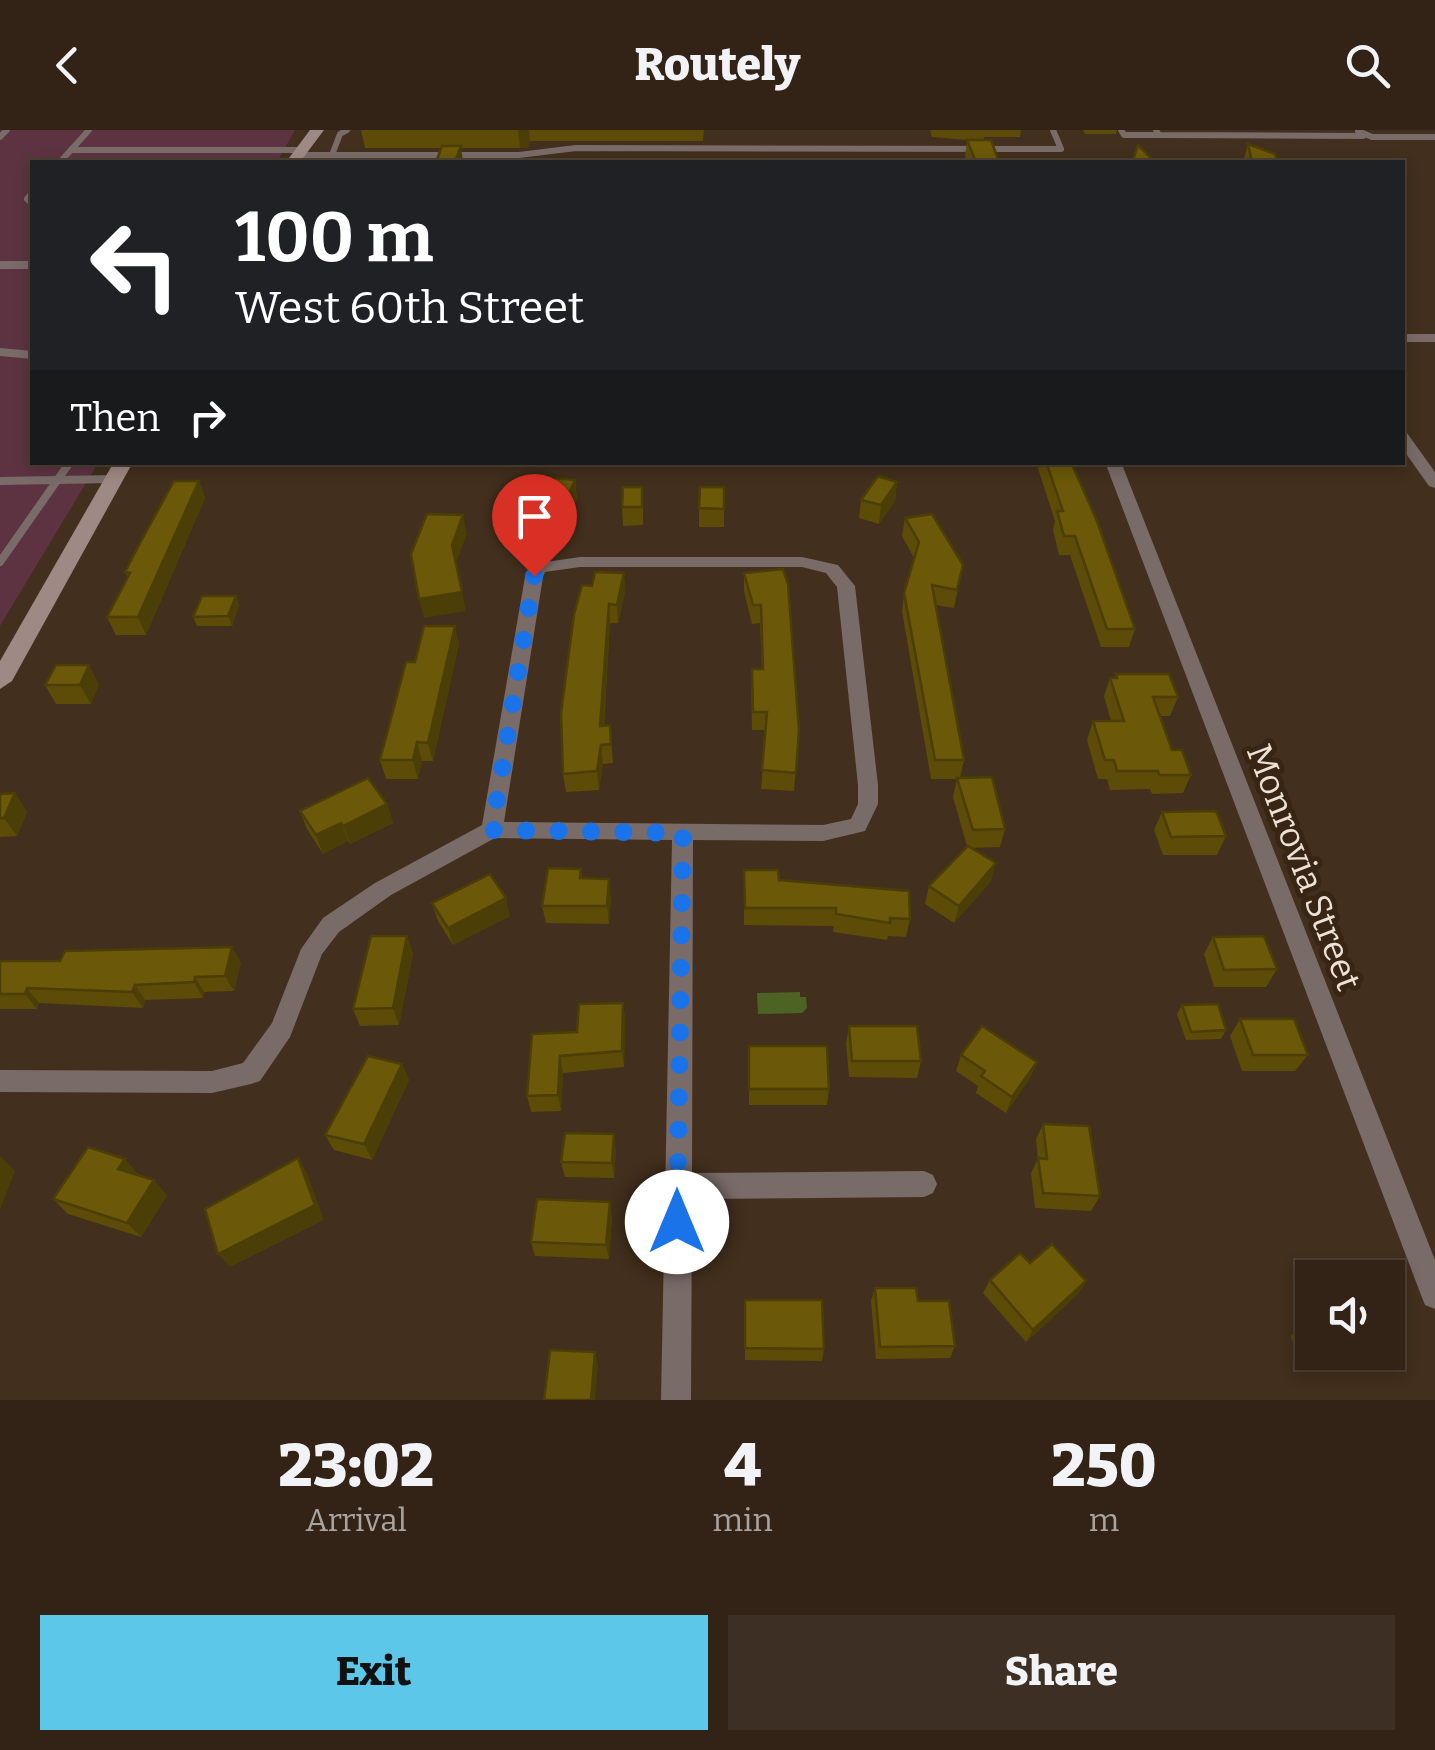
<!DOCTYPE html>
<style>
:root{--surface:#322316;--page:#3d2f23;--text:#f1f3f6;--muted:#a8a4a1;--line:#4d4035;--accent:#5cc7e8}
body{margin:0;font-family:Bitter,serif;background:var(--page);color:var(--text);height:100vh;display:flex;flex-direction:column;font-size:38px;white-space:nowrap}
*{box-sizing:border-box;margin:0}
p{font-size:32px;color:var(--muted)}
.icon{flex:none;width:55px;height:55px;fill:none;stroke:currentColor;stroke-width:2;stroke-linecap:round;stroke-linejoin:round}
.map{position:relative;height:1270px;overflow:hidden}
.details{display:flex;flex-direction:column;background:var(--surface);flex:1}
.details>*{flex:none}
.top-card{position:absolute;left:30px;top:30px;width:1375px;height:305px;border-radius:0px;box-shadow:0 5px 15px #0003,0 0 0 2px var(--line);background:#202124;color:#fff;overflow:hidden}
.buttons{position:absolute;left:1295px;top:1130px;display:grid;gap:20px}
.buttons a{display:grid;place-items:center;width:110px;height:110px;border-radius:0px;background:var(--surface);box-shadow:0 5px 15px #0003,0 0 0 2px var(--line);font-size:50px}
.pin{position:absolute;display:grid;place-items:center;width:85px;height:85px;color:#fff;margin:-102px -42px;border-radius:50% 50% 50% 0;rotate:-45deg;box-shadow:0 0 10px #0007}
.pin .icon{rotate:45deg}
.me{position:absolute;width:110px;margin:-55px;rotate:0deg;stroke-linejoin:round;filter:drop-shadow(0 0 8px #0008)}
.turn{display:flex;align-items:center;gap:35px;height:210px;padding:0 40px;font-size:45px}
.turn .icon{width:130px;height:130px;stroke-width:2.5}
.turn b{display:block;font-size:70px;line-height:85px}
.then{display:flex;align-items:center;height:95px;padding:0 40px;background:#0003;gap:20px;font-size:38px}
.eta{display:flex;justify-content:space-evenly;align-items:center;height:170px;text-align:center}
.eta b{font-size:60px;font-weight:800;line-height:70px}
.action{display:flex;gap:20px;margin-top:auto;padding:20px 40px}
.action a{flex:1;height:115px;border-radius:0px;background:var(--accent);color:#111;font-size:40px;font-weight:800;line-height:115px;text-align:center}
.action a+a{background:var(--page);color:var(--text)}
header{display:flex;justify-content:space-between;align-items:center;height:130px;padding:0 40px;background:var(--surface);font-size:45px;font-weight:800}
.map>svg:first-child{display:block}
.green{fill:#5d3341}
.water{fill:#4d6323}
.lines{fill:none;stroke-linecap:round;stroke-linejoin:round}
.lane-far1{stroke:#796b68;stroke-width:6}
.lane{stroke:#796b68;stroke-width:8}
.street{fill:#796b68;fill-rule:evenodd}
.secondary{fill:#9f8985;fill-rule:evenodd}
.wall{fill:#5c4c07}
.shaded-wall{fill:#4b3e06}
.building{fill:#6b5808;stroke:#4b3e06;stroke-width:2.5}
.route{stroke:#1a73e8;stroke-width:18;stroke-dasharray:0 32.4}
.labels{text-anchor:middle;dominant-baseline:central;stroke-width:10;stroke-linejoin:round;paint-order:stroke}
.street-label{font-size:35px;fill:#eee1d6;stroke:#382513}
</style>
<header><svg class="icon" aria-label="back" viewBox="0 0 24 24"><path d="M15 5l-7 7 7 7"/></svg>Routely<svg class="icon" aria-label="search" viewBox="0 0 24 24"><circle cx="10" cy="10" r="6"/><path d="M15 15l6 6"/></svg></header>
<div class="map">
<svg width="1435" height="1270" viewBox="0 0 1435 1270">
<rect width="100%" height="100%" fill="#422f1d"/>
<!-- green -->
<polygon class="green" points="0,0 295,0 277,32 32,32 32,332 98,333 0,496"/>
<!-- water -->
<polygon class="water" points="800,862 800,867 806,867 807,878 802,883 758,884 757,863"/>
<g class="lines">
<!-- lane-far1 -->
<g class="lane-far1">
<polyline points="89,0 71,20 300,20"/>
<polyline points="1121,0 1124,5 1159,5"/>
<polyline points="1156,0 1159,5 1363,6"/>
<polyline points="1358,1 1372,7 1435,7"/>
<polyline points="0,7 7,0"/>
<polyline points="297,25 519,25 576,18 1061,19 1053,0"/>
<polyline points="332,25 340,4 347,0"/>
<polyline points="60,32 71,20"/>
<polyline points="32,63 27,69 32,74"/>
</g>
<!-- lane -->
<g class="lane">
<polyline points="0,222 32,225"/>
<polyline points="0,351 113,349"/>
<polyline points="0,432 70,332"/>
</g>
<!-- street -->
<g class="street">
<rect x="0" y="131" width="32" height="8"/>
<rect x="1402" y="204" width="33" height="8"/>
<polygon points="1402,302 1407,303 1435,342 1435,358 1429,356 1402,318"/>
<polygon points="1105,332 1121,332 1435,1130 1435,1179 1425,1175 1421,1165"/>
<path d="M 580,427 L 802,427 L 838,435 L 855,456 L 878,655 L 878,674 L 865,701 L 823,711 L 693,710 L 692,1043 L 924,1041 L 933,1045 L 937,1054 L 933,1063 L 924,1067 L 692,1069 L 691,1270 L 661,1270 L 672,710 L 495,708 L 391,765 L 339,802 L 322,824 L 290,907 L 260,951 L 251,954 L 212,963 L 0,962 L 0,940 L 212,941 L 243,933 L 272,893 L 301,819 L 323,788 L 375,753 L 482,695 L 525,447 L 532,434 ZM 580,437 L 802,437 L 826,443 L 837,457 L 858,655 L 858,674 L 851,689 L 823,695 L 504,692 L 543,447 L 545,442 Z"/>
</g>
<!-- secondary -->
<g class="secondary">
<polygon points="310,0 324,0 300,32 286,32"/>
<polygon points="114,332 133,332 12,551 0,559 0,531"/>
</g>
</g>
<!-- wall -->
<g class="wall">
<polygon points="361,0 704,0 703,11 530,11 529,17 520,18 365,18"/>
<polygon points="930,0 1021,0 1020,7 984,7 984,10 999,32 967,32 965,26 967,10 932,7"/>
<polygon points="1083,0 1117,0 1116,4 1085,4"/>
<polygon points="1248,14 1277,32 1243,32"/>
<polygon points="1036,332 1071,332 1135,499 1129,517 1101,517 1070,425 1059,425 1053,400 1055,391"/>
<polygon points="575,350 577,369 569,386 548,384 546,365"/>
<polygon points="199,351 205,368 146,505 116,505 107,487 128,448 125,442"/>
<polygon points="897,352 895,371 879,394 859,388 861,370"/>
<polygon points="724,357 724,397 699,397 699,378"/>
<polygon points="643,375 643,395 623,396 622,377"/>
<polygon points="905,388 963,435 954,478 936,475 964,630 960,648 1005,699 1000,717 971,718 991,751 954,793 925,774 929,756 967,716 953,667 957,649 931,649 902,481 904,463 914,428 902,406"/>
<polygon points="783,439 799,600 794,661 761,659 766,600 752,600 751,558 752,539 762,539 760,493 752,494 744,461 744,443"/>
<polygon points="624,443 625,462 618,493 610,493 604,596 610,595 613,633 603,634 599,660 566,662 563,644 592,456"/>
<polygon points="236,466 239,475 232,496 197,496 193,487"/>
<polygon points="459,514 433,631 422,631 418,649 386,649 380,630 415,532"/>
<polygon points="1116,544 1178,567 1170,586 1160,586 1172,620 1191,645 1183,663 1152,664 1150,659 1110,660 1107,649 1098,649 1087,610 1093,591 1111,591 1104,566 1110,548 1115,548"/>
<polygon points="99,554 91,574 56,574 45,555"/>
<polygon points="15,663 27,682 17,706 0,707 0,664"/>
<polygon points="387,674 393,693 350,714 348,711 323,724 307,699 300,681"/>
<polygon points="1162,682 1226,706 1217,725 1163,725 1154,700"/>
<polygon points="581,739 582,748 611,767 609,794 546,793 542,776"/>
<polygon points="744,740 910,789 906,807 888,806 887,810 833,802 834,796 744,795"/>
<polygon points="432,773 510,786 453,815 438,791"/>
<polygon points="407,806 413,824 399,895 360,896 353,879"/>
<polygon points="1213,807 1277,839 1266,857 1214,857 1204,824"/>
<polygon points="0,831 241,832 234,861 204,862 203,868 145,870 143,878 39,873 37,879 0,879"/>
<polygon points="623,873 625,890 624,937 563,943 561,981 531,982 527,966 577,902"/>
<polygon points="1182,875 1226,900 1221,909 1186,910 1177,884"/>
<polygon points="1240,889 1308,925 1295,941 1242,941 1230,906"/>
<polygon points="849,896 921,931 917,948 849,947 846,913"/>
<polygon points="749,916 829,959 827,975 749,975"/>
<polygon points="961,925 1037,932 1030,948 1006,983 976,963 978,956 956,941"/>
<polygon points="402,934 409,950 372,1030 334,1020 325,1005"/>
<polygon points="1043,994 1100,1066 1091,1081 1035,1078 1031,1043 1038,1029 1036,1009"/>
<polygon points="616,1020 614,1048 565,1047 561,1032"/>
<polygon points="138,1044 167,1065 141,1107 68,1084 53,1069"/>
<polygon points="612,1086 609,1129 535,1126 531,1112"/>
<polygon points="1309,1131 1385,1148 1312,1148 1311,1197 1295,1145"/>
<polygon points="1030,1133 1086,1151 1078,1164 1026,1212 983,1163 990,1150"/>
<polygon points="875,1158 918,1171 955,1216 950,1228 876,1229 871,1171"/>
<polygon points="745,1183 824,1219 822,1231 745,1230"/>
<polygon points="1298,1200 1312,1200 1312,1222 1326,1222 1323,1225 1297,1225 1291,1206"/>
</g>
<!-- shaded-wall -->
<g class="shaded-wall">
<polygon points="518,0 529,0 530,11 529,17 520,18"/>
<polygon points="461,16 463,32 455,32"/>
<polygon points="575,350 577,369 569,386 567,368"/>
<polygon points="199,351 205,368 146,505 138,487"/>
<polygon points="897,352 895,371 879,394 881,375"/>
<polygon points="463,385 467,404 456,433 452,415"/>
<polygon points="624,443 625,462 618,493 617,475"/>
<polygon points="462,462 466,481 424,488 419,469"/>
<polygon points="236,466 239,475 232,496 228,486"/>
<polygon points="609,474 610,493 602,615 600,596"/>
<polygon points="455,496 459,514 433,631 428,613"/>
<polygon points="89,535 99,554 91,574 80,555"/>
<polygon points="417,612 422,631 418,649 413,630"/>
<polygon points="601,615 603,634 599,660 597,641"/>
<polygon points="15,663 27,682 17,706 4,688"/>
<polygon points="387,674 393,693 350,714 343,696"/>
<polygon points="341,693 348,711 323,724 316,705"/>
<polygon points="996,733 991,751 954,793 959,776"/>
<polygon points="609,749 611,767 609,794 607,776"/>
<polygon points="506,768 510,786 453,815 448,798"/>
<polygon points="407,806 413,824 399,895 393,878"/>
<polygon points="232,817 241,832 234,861 225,846"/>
<polygon points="195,847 204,862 203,868 194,852"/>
<polygon points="135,855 145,870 143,878 132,862"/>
<polygon points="27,858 39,873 37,879 25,864"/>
<polygon points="623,873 625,890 624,937 622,921"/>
<polygon points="560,926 563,943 561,981 558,965"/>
<polygon points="1037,932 1030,948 1006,983 1012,967"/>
<polygon points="402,934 409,950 372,1030 364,1014"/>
<polygon points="614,1004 616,1020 614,1048 612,1033"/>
<polygon points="0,1026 15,1041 0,1080"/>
<polygon points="298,1028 307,1043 324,1090 230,1137 218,1124"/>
<polygon points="125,1029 138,1044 131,1054 118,1039"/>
<polygon points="154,1050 167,1065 141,1107 127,1093"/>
<polygon points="610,1072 612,1086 609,1129 606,1115"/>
<polygon points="1086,1151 1078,1164 1026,1212 1033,1200"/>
<polygon points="595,1222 598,1234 595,1270 591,1270"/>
</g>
<!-- building -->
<g class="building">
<polygon points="967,10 991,10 999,32 976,32"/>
<polygon points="1248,14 1275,24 1277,32 1252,32"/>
<polygon points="1138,15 1155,32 1132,32"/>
<polygon points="442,16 461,16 455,32 436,32"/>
<polygon points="1046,332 1071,332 1097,391 1135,499 1107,499 1075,406 1064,406 1057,381 1063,381"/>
<polygon points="878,346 897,352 881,375 861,370"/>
<polygon points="555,348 575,350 567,368 546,365"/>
<polygon points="174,351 199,351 138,487 107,487 130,443 125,442 140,413"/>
<polygon points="623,357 642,357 642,377 622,377"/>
<polygon points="700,357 724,357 724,379 699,378"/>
<polygon points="427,384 463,385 452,415 462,462 419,469 411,424"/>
<polygon points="932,384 963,435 957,460 932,455 964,630 935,630 904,463 919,412 905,388"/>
<polygon points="783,439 788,454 799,600 796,643 762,640 767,582 753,582 752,539 763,539 761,475 753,475 744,443"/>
<polygon points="595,442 624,443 617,475 609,474 600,596 610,595 611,614 601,615 597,641 563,644 561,583 574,484 582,455 592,456"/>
<polygon points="202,466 236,466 228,486 193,487"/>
<polygon points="424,496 455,496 428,613 417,612 413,630 380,630 406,532 415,532"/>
<polygon points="56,535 89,535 80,555 45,555"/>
<polygon points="1116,544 1169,544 1178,567 1153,567 1172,620 1182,620 1191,645 1159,645 1158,641 1117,641 1114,630 1105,630 1093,591 1124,591 1110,548 1117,548"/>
<polygon points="992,647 1005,699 973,700 957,648"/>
<polygon points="368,648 387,674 343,696 341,693 316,705 300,681"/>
<polygon points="15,663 4,688 0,688 0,664"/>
<polygon points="1216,681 1226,706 1171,707 1162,682"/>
<polygon points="968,716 996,733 959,776 929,756"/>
<polygon points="548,738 581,739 580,748 609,749 607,776 542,776"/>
<polygon points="744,740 778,740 779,750 909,761 910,789 890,788 890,793 836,784 836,778 745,778"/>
<polygon points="490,744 506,768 448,798 432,773"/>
<polygon points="371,806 407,806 393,878 353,879"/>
<polygon points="1264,806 1277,839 1224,840 1213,807"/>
<polygon points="232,817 225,846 195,847 194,852 135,855 132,862 27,858 25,864 0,864 0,831 60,831 65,821"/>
<polygon points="623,873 622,921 560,926 558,965 527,966 532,904 577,902 579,874"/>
<polygon points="1218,874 1226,900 1191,902 1182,875"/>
<polygon points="1240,889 1294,889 1308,925 1253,925"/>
<polygon points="849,896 917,896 921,931 852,931"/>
<polygon points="982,896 1037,932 1012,967 981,946 985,941 961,925"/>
<polygon points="749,916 827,916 829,959 749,959"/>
<polygon points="368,926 402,934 364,1014 325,1005"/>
<polygon points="1043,994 1089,996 1100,1066 1043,1063 1038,1028 1047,1029"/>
<polygon points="565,1003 614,1004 612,1033 561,1032"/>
<polygon points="88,1017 125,1029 118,1039 154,1050 127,1093 53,1069"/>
<polygon points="298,1028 315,1075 218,1124 205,1079"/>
<polygon points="537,1069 610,1072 606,1115 531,1112"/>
<polygon points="1052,1114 1086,1151 1033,1200 990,1150 1020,1123 1030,1133"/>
<polygon points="1309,1131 1380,1132 1385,1148 1314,1148"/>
<polygon points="1388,1153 1395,1175 1388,1175"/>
<polygon points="875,1158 916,1158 918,1171 949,1171 955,1216 880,1217"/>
<polygon points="745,1170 822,1170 824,1219 745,1218"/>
<polygon points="1298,1200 1312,1200 1312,1219 1305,1219"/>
<polygon points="550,1220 595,1222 591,1270 544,1270"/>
</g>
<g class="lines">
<!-- route -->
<polyline class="route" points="534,446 492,700 683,703 677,1092"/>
</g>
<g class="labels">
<!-- street labels -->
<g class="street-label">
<text transform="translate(1304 737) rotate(69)">Monrovia Street</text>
</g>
</g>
</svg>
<div class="buttons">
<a><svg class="icon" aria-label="sound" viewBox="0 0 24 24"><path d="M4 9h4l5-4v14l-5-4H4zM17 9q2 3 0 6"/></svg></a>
</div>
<div class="pin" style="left:534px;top:446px;background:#d93025"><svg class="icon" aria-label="arrive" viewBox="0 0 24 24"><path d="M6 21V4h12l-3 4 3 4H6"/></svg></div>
<svg class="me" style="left:677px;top:1092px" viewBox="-20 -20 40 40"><circle r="19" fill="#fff"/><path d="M0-13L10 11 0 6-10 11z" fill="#1a73e8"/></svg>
<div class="top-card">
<div class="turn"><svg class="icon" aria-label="left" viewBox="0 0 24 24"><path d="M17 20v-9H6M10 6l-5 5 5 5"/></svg><div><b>100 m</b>West 60th Street</div></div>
<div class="then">Then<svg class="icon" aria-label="right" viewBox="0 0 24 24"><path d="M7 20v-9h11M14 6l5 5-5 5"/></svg></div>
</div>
</div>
<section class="details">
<div class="eta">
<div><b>23:02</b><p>Arrival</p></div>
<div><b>4</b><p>min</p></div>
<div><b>250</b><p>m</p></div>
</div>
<div class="action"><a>Exit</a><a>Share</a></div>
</section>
